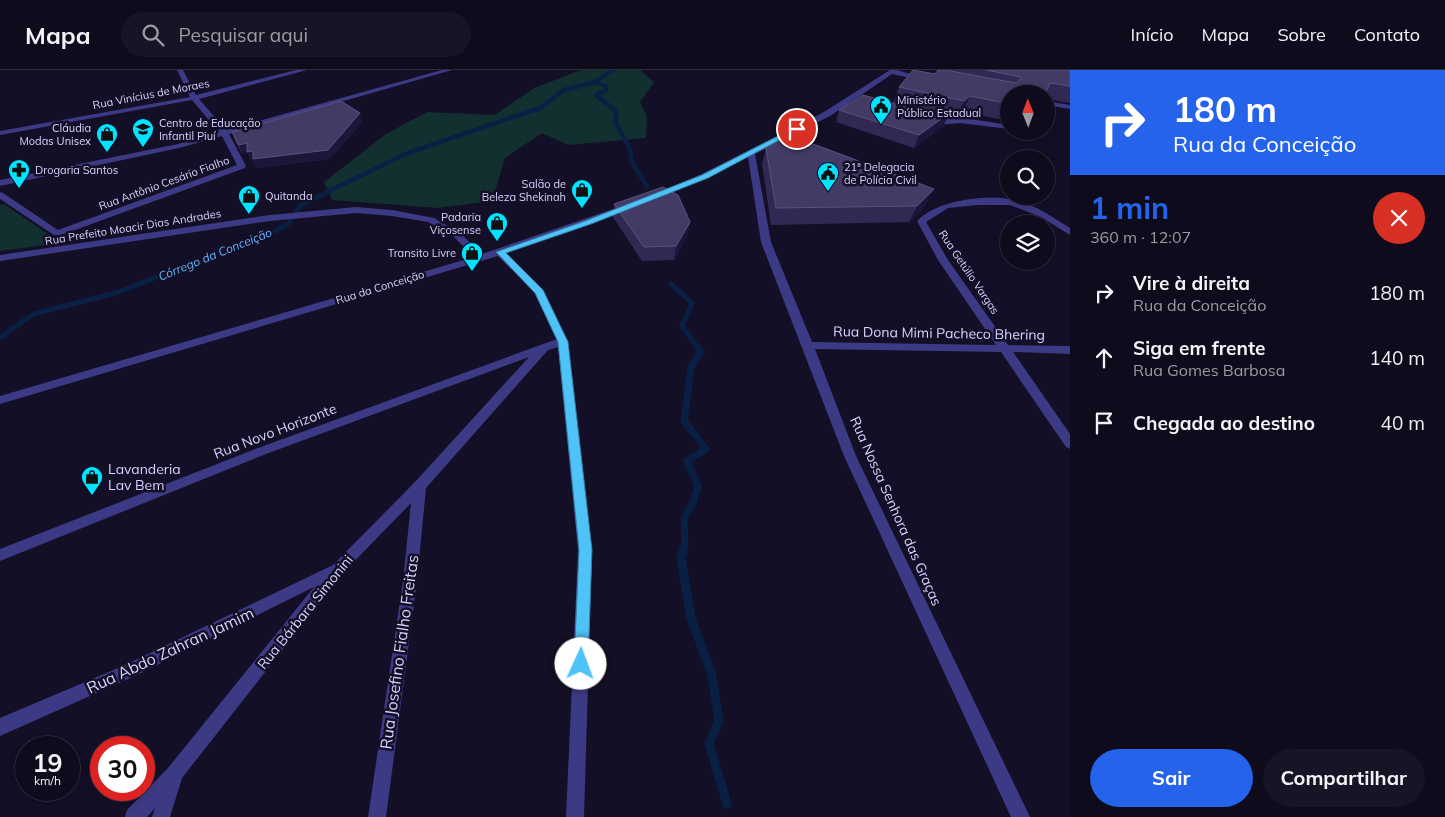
<!DOCTYPE html>
<html lang="pt">
<meta charset="utf-8">
<style>
:root{--surface:#0e0b1c;--page:#171425;--text:#f1f3f6;--muted:#9b9ba3;--line:#2e2b3b;--accent:#2563eb}
body{margin:0;font-family:Mulish,sans-serif;background:var(--page);color:var(--text);height:100vh;display:flex;flex-direction:column;font-size:19px;white-space:nowrap}
*{box-sizing:border-box;margin:0}
p{font-size:16px;color:var(--muted)}
.icon{flex:none;width:28px;height:28px;fill:none;stroke:currentColor;stroke-width:2;stroke-linecap:round;stroke-linejoin:round}
.map{position:relative;flex:1;overflow:hidden}
.panel{display:flex;flex-direction:column;background:var(--surface);width:375px}
.panel>*{flex:none}
.hud{background:#2563eb;color:#fff;overflow:hidden}
.needle{width:32px;rotate:359deg}
.fabs{position:absolute;left:1000px;top:15px;display:grid;gap:10px}
.fabs a{display:grid;place-items:center;width:55px;height:55px;border-radius:50%;background:var(--surface);box-shadow:0 2px 8px #0003,0 0 0 1px var(--line);font-size:25px}
.speed{position:absolute;left:15px;top:666px;display:flex;gap:10px;font-size:25px;font-weight:700;text-align:center}
.speed>*{display:grid;place-content:center;width:65px;height:65px;border-radius:50%;background:var(--surface);box-shadow:0 2px 8px #0003,0 0 0 1px var(--line);line-height:1}
.speed small{font-size:12px;font-weight:400}
.speed .limit{border:8px solid #d22;background:#fff;color:#111}
.pin{position:absolute;display:grid;place-items:center;width:42px;height:42px;color:#fff;margin:-21px;border:2px solid #fff;border-radius:50%;box-shadow:0 1px 5px #0007}
.me{position:absolute;width:55px;margin:-28px;rotate:2deg;stroke-linejoin:round;filter:drop-shadow(0 0 4px #0008)}
.turn{display:flex;align-items:center;gap:18px;height:105px;padding:0 20px;font-size:22px}
.turn .icon{width:65px;height:65px;stroke-width:2.5}
.turn b{display:block;font-size:35px;line-height:42px}
.round{display:grid;place-items:center;flex:none;width:52px;height:52px;border-radius:26px;background:var(--page)}
.head{display:flex;align-items:center;justify-content:space-between;height:85px;padding:0 20px}
h1{font-size:30px;font-weight:700;line-height:38px;color:var(--accent)}
.button{display:flex;gap:10px;margin-top:auto;padding:10px 20px}
.button a{flex:1;height:58px;border-radius:30px;background:var(--accent);color:#fff;font-size:20px;font-weight:700;line-height:58px;text-align:center}
.button a+a{background:var(--page);color:var(--text)}
ul{padding:0;list-style:none}
li{display:flex;align-items:center;gap:15px;height:65px;padding:0 20px}
li div{flex:1}
li b{display:block;font-size:19px}
li em{font-style:normal}
header{display:flex;align-items:center;gap:30px;box-sizing:border-box;height:70px;padding:0 25px;background:var(--surface);border-bottom:1px solid var(--line)}
header strong{font-size:24px}
nav{display:flex;gap:28px;margin-inline-start:auto;font-size:18px}
.search{width:350px;height:45px;background:var(--page);display:flex;align-items:center;gap:12px;box-sizing:border-box;padding:0 18px;border-radius:28px;color:var(--muted);font-size:19px}
main{display:flex;flex:1;min-height:0}
.map>svg:first-child{display:block}
.green{fill:#12302f}
.lines{fill:none;stroke-linecap:round;stroke-linejoin:round}
.stream-far3{stroke:#0a1f44;stroke-width:4.5}
.stream-far2{stroke:#0a1f44;stroke-width:5}
.stream-far1{stroke:#0a1f44;stroke-width:7}
.stream{stroke:#0a1f44;stroke-width:9}
.minor{fill:#3d3a85;fill-rule:evenodd}
.wall{fill:#312854}
.shaded-wall{fill:#1d163a}
.building{fill:#433a66;stroke:#5a527e}
.route{fill:#4fc3f7;stroke:#337fa1}
.labels{text-anchor:middle;dominant-baseline:central;stroke-width:5;stroke-linejoin:round;paint-order:stroke}
.far-street-label{font-size:11px;fill:#d9d4ff;stroke:#130f26}
.far-poi-label{font-size:11px;fill:#d9d4ff;stroke:#130f26;text-anchor:start}
.far-water-label{font-size:12px;font-style:italic;fill:#62b6ff;stroke:#130f26}
.street-label{font-size:14px;fill:#d9d4ff;stroke:#130f26}
.poi-label{font-size:14px;fill:#d9d4ff;stroke:#130f26;text-anchor:start}
.near-street-label{font-size:16px;fill:#d9d4ff;stroke:#130f26}
</style>
<header>
<strong>Mapa</strong>
<div class="search"><svg class="icon" aria-label="search" viewBox="0 0 24 24"><circle cx="10" cy="10" r="6"/><path d="M15 15l6 6"/></svg>Pesquisar aqui</div>
<nav><a>Início</a><a>Mapa</a><a>Sobre</a><a>Contato</a></nav>
</header>
<main>
<div class="map">
<svg width="1070" height="747" viewBox="0 0 1070 747">
<rect width="100%" height="100%" fill="#130f26"/>
<!-- green -->
<g class="green">
<polygon points="581,0 640,0 654,12 640,32 647,46 646,68 568,75 542,63 505,88 492,131 438,138 332,130 324,112 386,64 427,42 495,45 534,18"/>
<polygon points="4,134 61,173 0,181 0,135"/>
</g>
<g class="lines">
<!-- stream-far3 -->
<g class="stream-far3">
<polyline points="595,12 606,16 606,20 596,25 617,42 615,51 630,79 632,93 647,116"/>
<polyline points="327,122 408,83 540,38 564,20 595,12 613,0"/>
</g>
<!-- stream-far2 -->
<g class="stream-far2">
<polyline points="671,214 692,233 682,256 699,279"/>
<polyline points="0,268 33,244 112,224 198,192 219,180 262,168 288,154 301,135 330,121"/>
</g>
<!-- stream-far1 -->
<polyline class="stream-far1" points="682,483 685,474 684,448 693,433 698,416 687,391 706,379 684,351 691,297 701,282 698,278"/>
<!-- stream -->
<polyline class="stream" points="683,482 681,488 691,548 712,605 719,651 709,673 727,734"/>
<!-- minor -->
<g class="minor">
<polygon points="177,0 183,0 196,25 296,0 307,0 199,29 226,60 442,0 452,0 229,64 246,96 245,98 64,164 68,167 66,169 60,169 0,129 0,122 3,123 58,160 237,95 222,66 179,78 0,116 0,110 178,74 219,62 192,30 0,65 0,61 190,27"/>
<path d="M 890,0 L 897,0 L 927,9 L 924,11 L 892,4 L 830,46 L 755,84 L 771,172 L 812,272 L 996,275 L 938,190 L 917,151 C 937,130 983,125 1011,129 C 1032,133 1053,147 1070,158 L 1070,165 L 1041,147 L 1010,135 L 977,135 L 948,138 L 926,152 L 948,190 L 1008,275 L 1070,276 L 1070,284 L 1013,282 L 1070,364 L 1070,379 L 1066,377 L 1001,282 L 815,279 L 856,386 L 1030,747 L 1011,747 L 844,386 L 761,172 L 748,87 L 708,108 L 657,128 L 650,126 L 702,104 L 824,42 Z"/>
<polygon points="1046,31 1070,35 1070,39 1046,35"/>
<polygon points="926,42 1009,55 1009,59 960,53 928,56 925,56 925,52 946,50 926,46"/>
<polygon points="628,134 631,135 631,139 506,183 543,220 568,271 592,480 584,747 566,747 578,480 558,277 548,280 426,418 417,511 386,747 368,747 403,511 411,433 343,503 182,708 170,747 152,747 155,738 147,747 125,747 127,740 168,698 314,517 135,606 0,666 0,648 123,596 333,495 415,412 529,287 266,384 0,491 0,479 258,378 557,269 535,223 498,186 0,334 0,326 474,187 454,167 428,152 392,146 356,143 270,151 0,191 0,185 270,145 356,137 392,140 434,148 460,163 482,184"/>
</g>
</g>
<!-- wall -->
<g class="wall">
<polygon points="938,0 1070,0 1070,33 1046,29 1046,24 1009,24 1009,51 963,42 957,46 948,45 943,57 914,78 836,52 839,40 934,45 946,44 893,33 899,17 935,4"/>
<polygon points="362,52 330,89 256,98 253,90 250,90 248,83 242,84 235,71 232,62"/>
<polygon points="766,78 926,135 909,152 771,155 762,94"/>
<polygon points="614,134 690,152 687,166 674,190 642,191 613,147"/>
</g>
<!-- shaded-wall -->
<g class="shaded-wall">
<polygon points="970,26 963,42 957,46 964,31"/>
<polygon points="360,43 362,52 330,89 256,98 253,90 250,90 248,83 242,84 239,75"/>
<polygon points="948,44 943,57 914,78 919,65"/>
<polygon points="934,119 926,135 909,152 917,136"/>
<polygon points="690,152 687,166 674,190 676,176"/>
</g>
<!-- building -->
<g class="building">
<polygon points="913,0 935,4 938,0 945,0 1016,13 1021,9 1020,7 986,0 1070,0 1070,16 1050,13 1045,24 1009,24 1009,34 970,26 964,31 899,17"/>
<polygon points="863,25 934,45 948,44 919,65 839,40"/>
<polygon points="341,31 360,43 328,80 253,89 253,81 247,82 247,73 239,75 232,62"/>
<polygon points="789,65 934,119 917,136 776,138 766,78"/>
<polygon points="663,117 678,125 690,152 676,176 644,177 614,134"/>
</g>
<!-- route -->
<polygon class="route" points="794,58 800,59 708,108 591,154 506,183 543,220 568,272 592,480 588,594 586,599 581,601 576,599 574,594 579,480 558,272 535,223 496,182 585,151 702,105"/>
<!-- icons -->
<defs>
<g id="civic-pin" transform="scale(1.125)"><path d="M0 17L-7.5 6A9.5 9.5 0 1 1 7.5 6Z" fill="#00e5ff" stroke="#130f26"/><path d="M-.6-6.5H3V-4.5H.6V-3L4-1V1h2V6H-6V1h2V-1L-.6-3ZM-1.2 2.5V6h2.4V2.5Z" fill="#111"/></g>
<g id="school-pin" transform="scale(1.125)"><path d="M0 17L-7.5 6A9.5 9.5 0 1 1 7.5 6Z" fill="#00e5ff" stroke="#130f26"/><path d="M0-5L7-2L0 1L-7-2ZM-4 1L0 2.5L4 1V4Q0 6-4 4Z" fill="#111"/></g>
<g id="shop-pin" transform="scale(1.125)"><path d="M0 17L-7.5 6A9.5 9.5 0 1 1 7.5 6Z" fill="#00e5ff" stroke="#130f26"/><path d="M-5-2.5h2.3a2.7 3.5 0 0 1 5.4 0H5L5.5 6h-11ZM-1.5-2.5h3a1.5 2.3 0 0 0-3 0Z" fill="#111"/></g>
<g id="pharmacy-pin" transform="scale(1.125)"><path d="M0 17L-7.5 6A9.5 9.5 0 1 1 7.5 6Z" fill="#00e5ff" stroke="#130f26"/><path d="M-2-6h4v4h4v4h-4v4h-4v-4h-4v-4h4Z" fill="#111"/></g>
</defs>
<g fill-rule="evenodd">
<use href="#civic-pin" x="881" y="36"/>
<use href="#school-pin" x="143" y="59"/>
<use href="#shop-pin" x="107" y="64"/>
<use href="#pharmacy-pin" x="19" y="100"/>
<use href="#civic-pin" x="828" y="103"/>
<use href="#shop-pin" x="582" y="120"/>
<use href="#shop-pin" x="249" y="126"/>
<use href="#shop-pin" x="497" y="153"/>
<use href="#shop-pin" x="472" y="183"/>
<use href="#shop-pin" x="92" y="407"/>
</g>
<g class="labels">
<!-- far-street labels -->
<g class="far-street-label">
<text transform="translate(151 24) rotate(-11)">Rua Vinícius de Moraes</text>
<text transform="translate(164 113) rotate(-20)">Rua Antônio Cesário Fialho</text>
<text transform="translate(133 157) rotate(-9)">Rua Prefeito Moacir Dias Andrades</text>
<text transform="translate(969 202) rotate(56)">Rua Getúlio Vargas</text>
<text transform="translate(380 217) rotate(-17)">Rua da Conceição</text>
</g>
<!-- far-poi labels -->
<g class="far-poi-label">
<text x="897" y="30">Ministério<tspan x="897" dy="13">Público Estadual</tspan></text>
<text x="159" y="53">Centro de Educação<tspan x="159" dy="13">Infantil Piuí</tspan></text>
<text x="91" y="58" text-anchor="end">Cláudia<tspan x="91" dy="13">Modas Unisex</tspan></text>
<text x="844" y="97">21ª Delegacia<tspan x="844" dy="13">de Polícia Civil</tspan></text>
<text x="35" y="100">Drogaria Santos</text>
<text x="566" y="114" text-anchor="end">Salão de<tspan x="566" dy="13">Beleza Shekinah</tspan></text>
<text x="265" y="126">Quitanda</text>
<text x="481" y="147" text-anchor="end">Padaria<tspan x="481" dy="13">Viçosense</tspan></text>
<text x="456" y="183" text-anchor="end">Transito Livre</text>
</g>
<!-- far-water labels -->
<g class="far-water-label">
<text transform="translate(215 184) rotate(-22)">Córrego da Conceição</text>
</g>
<!-- street labels -->
<g class="street-label">
<text transform="translate(939 263) rotate(1)">Rua Dona Mimi Pacheco Bhering</text>
<text transform="translate(275 361) rotate(-21)">Rua Novo Horizonte</text>
<text transform="translate(896 441) rotate(66)">Rua Nossa Senhora das Graças</text>
<text transform="translate(305 542) rotate(-51)">Rua Bárbara Simonini</text>
</g>
<!-- poi labels -->
<g class="poi-label">
<text x="108" y="399">Lavanderia<tspan x="108" dy="16">Lav Bem</tspan></text>
</g>
<!-- near-street labels -->
<g class="near-street-label">
<text transform="translate(170 580) rotate(-25)">Rua Abdo Zahran Jamim</text>
<text transform="translate(399 582) rotate(-82)">Rua Josefino Fialho Freitas</text>
</g>
</g>
</svg>
<div class="fabs">
<a><svg class="needle" viewBox="-14 -14 28 28"><path d="M0-13l5 13h-10z" fill="#e53935"/><path d="M0 13l5-13h-10z" fill="#9b9ba3"/></svg></a>
<a><svg class="icon" aria-label="search" viewBox="0 0 24 24"><circle cx="10" cy="10" r="6"/><path d="M15 15l6 6"/></svg></a>
<a><svg class="icon" aria-label="layers" viewBox="0 0 24 24"><path d="M12 4l9 5-9 5-9-5zM3 14l9 5 9-5"/></svg></a>
</div>
<div class="speed"><div>19<small>km/h</small></div><div class="limit">30</div></div>
<div class="pin" style="left:797px;top:59px;background:#d93025"><svg class="icon" aria-label="arrive" viewBox="0 0 24 24"><path d="M6 21V4h12l-3 4 3 4H6"/></svg></div>
<svg class="me" style="left:581px;top:594px" viewBox="-20 -20 40 40"><circle r="19" fill="#fff"/><path d="M0-13L10 11 0 6-10 11z" fill="#4fc3f7"/></svg>
</div>
<section class="panel">
<div class="hud">
<div class="turn"><svg class="icon" aria-label="right" viewBox="0 0 24 24"><path d="M7 20v-9h11M14 6l5 5-5 5"/></svg><div><b>180 m</b>Rua da Conceição</div></div>
</div>
<div class="head"><div><h1>1 min</h1><p>360 m · 12:07</p></div><a class="round" style="background:#d93025;color:#fff"><svg class="icon" aria-label="close" viewBox="0 0 24 24"><path d="M6 6l12 12M18 6L6 18"/></svg></a></div>
<ul>
<li><svg class="icon" aria-label="right" viewBox="0 0 24 24"><path d="M7 20v-9h11M14 6l5 5-5 5"/></svg><div><b>Vire à direita</b><p>Rua da Conceição</p></div><em>180 m</em></li>
<li><svg class="icon" aria-label="ahead" viewBox="0 0 24 24"><path d="M12 20V5M6 11l6-6 6 6"/></svg><div><b>Siga em frente</b><p>Rua Gomes Barbosa</p></div><em>140 m</em></li>
<li><svg class="icon" aria-label="arrive" viewBox="0 0 24 24"><path d="M6 21V4h12l-3 4 3 4H6"/></svg><div><b>Chegada ao destino</b></div><em>40 m</em></li>
</ul>
<div class="button"><a>Sair</a><a>Compartilhar</a></div>
</section>
</main>
